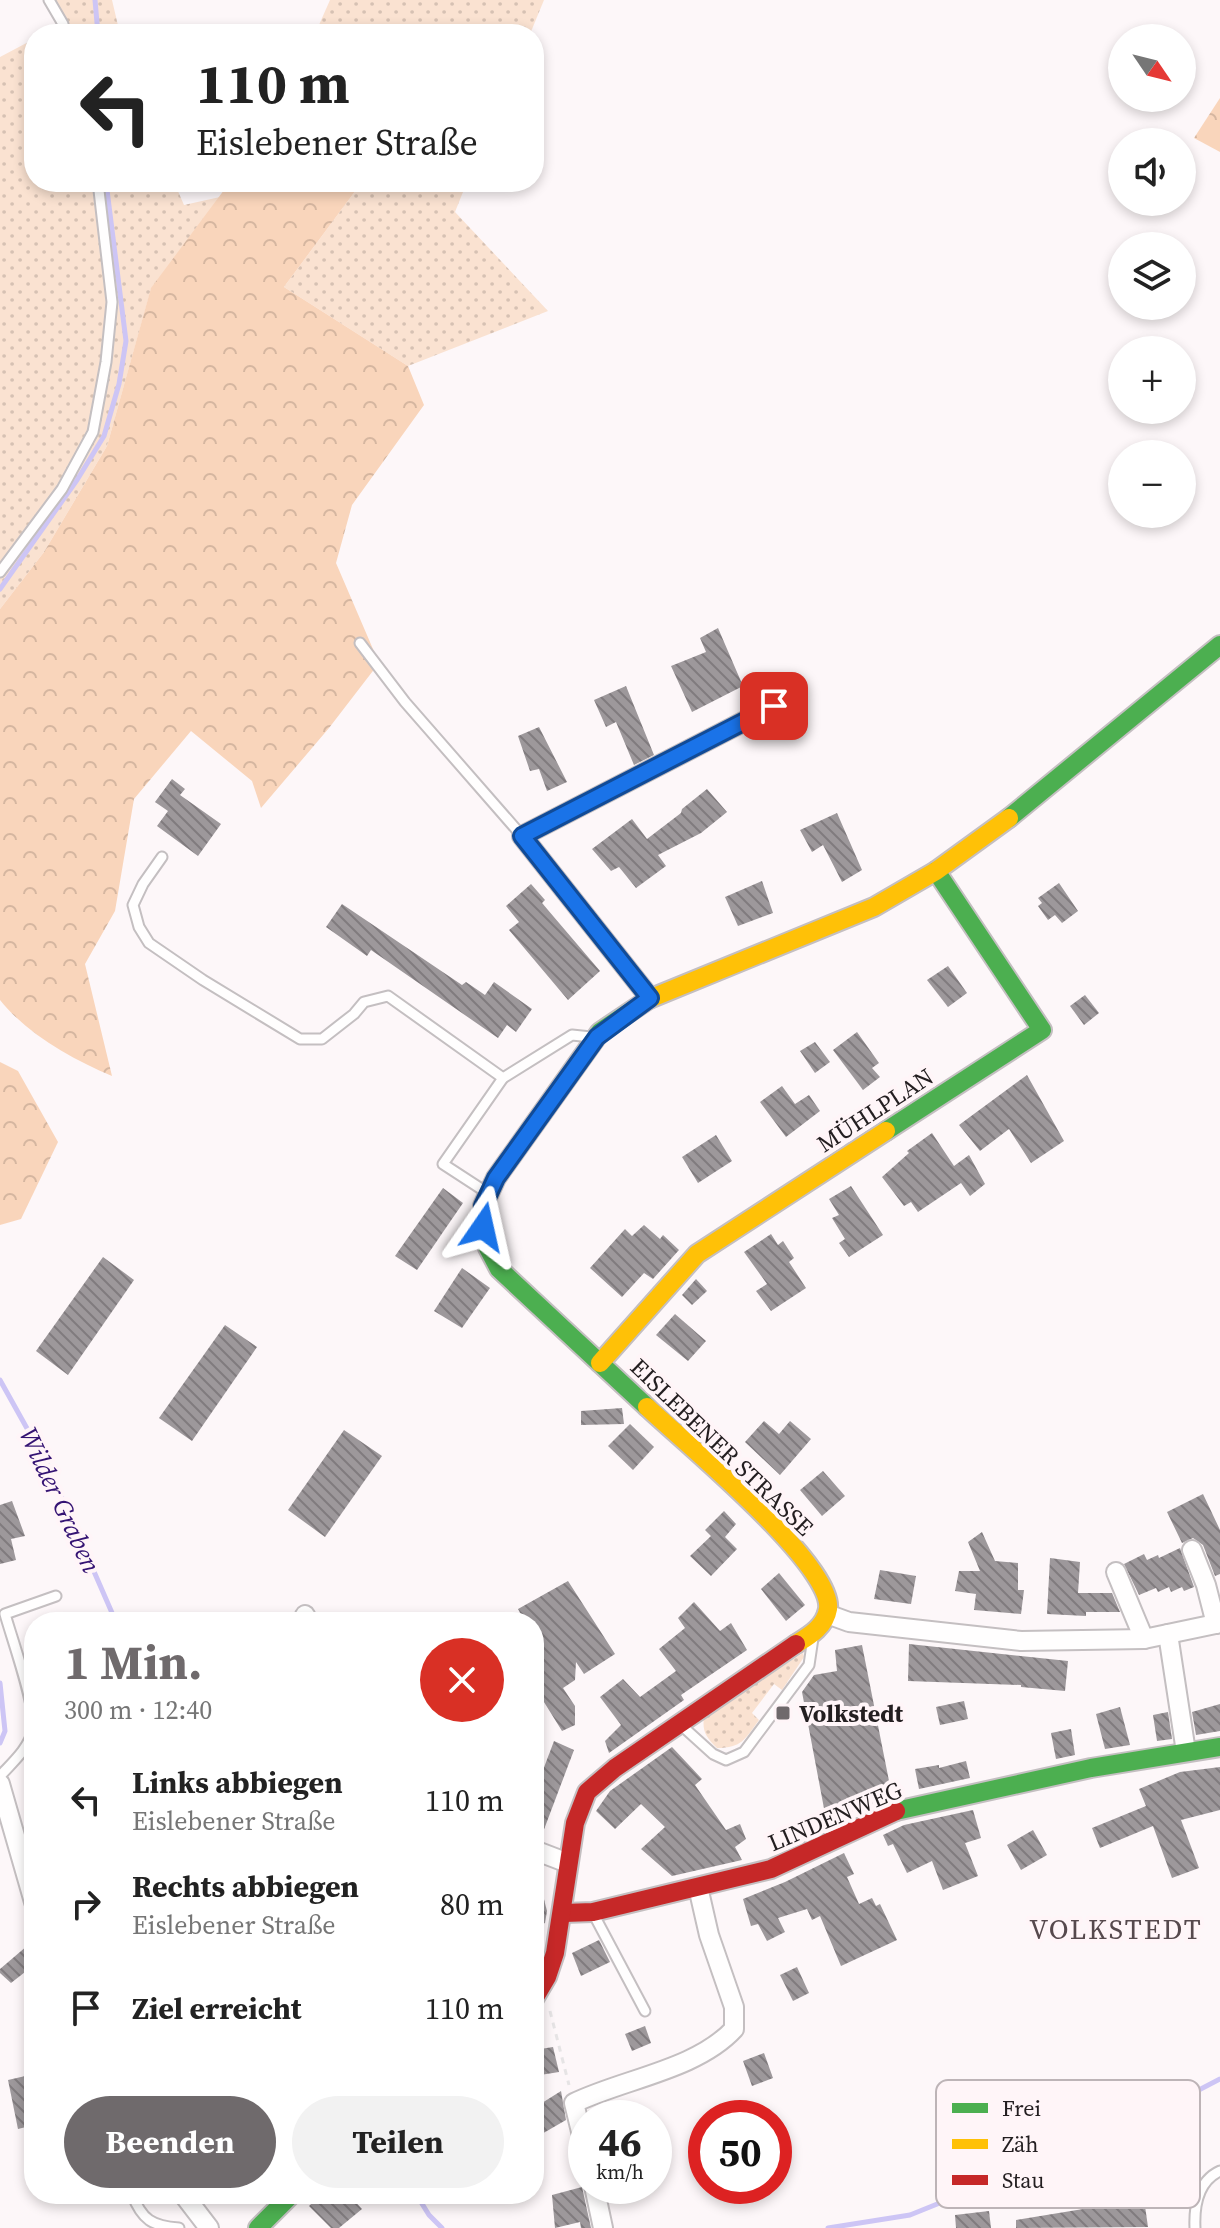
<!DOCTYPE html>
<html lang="de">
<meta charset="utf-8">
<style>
:root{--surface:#fff;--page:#f2f2f2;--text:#222;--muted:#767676;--accent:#6f6a6c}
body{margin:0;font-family:"Source Serif 4",serif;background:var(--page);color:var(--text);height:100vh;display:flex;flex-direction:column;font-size:30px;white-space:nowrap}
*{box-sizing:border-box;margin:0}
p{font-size:26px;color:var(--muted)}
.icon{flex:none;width:44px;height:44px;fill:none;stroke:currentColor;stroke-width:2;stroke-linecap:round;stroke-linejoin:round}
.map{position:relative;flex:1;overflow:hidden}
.panel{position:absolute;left:24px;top:1612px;width:520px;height:592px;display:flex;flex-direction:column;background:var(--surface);border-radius:32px;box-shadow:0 4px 12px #0003}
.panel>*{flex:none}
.top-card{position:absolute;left:24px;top:24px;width:520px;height:168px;border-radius:32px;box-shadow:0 4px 12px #0003;background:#fff;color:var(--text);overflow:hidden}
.needle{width:52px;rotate:125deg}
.fabs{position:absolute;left:1108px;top:24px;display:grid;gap:16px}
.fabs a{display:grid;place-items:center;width:88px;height:88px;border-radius:50%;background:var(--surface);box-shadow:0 4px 12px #0003;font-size:40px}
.speed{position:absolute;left:568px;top:2100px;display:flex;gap:16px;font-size:40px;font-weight:700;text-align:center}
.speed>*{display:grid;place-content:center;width:104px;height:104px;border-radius:50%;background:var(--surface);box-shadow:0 4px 12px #0003;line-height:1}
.speed small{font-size:20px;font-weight:400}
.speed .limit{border:12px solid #d22;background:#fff;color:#111}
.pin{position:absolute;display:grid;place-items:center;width:68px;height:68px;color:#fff;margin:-34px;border-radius:16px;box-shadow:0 4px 12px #0006}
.me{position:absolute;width:88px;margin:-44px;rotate:11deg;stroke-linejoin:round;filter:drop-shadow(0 0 6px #0008)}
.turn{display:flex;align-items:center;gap:28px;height:168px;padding:0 40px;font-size:36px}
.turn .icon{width:104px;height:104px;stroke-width:2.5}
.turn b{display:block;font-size:56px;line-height:68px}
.round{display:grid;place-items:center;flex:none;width:84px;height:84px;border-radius:42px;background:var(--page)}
.overview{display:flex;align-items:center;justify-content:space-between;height:136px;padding:0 40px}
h1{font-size:48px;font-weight:700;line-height:60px;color:var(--accent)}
.cta{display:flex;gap:16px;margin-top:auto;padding:16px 40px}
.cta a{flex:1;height:92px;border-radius:48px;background:var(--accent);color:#fff;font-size:32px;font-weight:700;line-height:92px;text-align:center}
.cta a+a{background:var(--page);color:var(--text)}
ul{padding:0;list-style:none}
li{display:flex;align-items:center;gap:24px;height:104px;padding:0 40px}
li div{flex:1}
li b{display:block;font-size:30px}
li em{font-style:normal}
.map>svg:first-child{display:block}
.grass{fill:url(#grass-dots)}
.forest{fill:url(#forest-crowns)}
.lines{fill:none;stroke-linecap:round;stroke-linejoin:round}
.stream{stroke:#cdc5f5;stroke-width:5}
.building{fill:url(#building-back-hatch)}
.lane-casing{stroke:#c4bfc1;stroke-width:13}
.street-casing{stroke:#c4bfc1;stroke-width:22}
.fast-casing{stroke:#c4bfc1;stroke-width:22}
.slow-casing{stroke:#c4bfc1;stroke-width:22}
.jam-casing{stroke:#c4bfc1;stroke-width:22}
.path{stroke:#e6e4e5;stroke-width:3;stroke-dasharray:6 6;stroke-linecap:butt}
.lane{stroke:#fffefe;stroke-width:9}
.street{stroke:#fffefe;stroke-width:18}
.fast{stroke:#4caf50;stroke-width:18}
.slow{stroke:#ffc107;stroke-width:18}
.jam{stroke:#c62828;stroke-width:18}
.route-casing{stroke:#114b97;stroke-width:20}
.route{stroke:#1a73e8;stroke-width:14}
.poi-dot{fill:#6f6a6c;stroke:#fff5f8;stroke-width:3}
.labels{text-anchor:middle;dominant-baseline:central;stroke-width:8;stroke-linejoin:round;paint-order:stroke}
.street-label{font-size:24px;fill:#231e20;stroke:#fff5f8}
.poi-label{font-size:24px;font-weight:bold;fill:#231e20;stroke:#fff5f8;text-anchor:start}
.water-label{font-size:26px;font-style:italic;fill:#341373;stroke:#fff5f8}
.quarter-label{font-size:28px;letter-spacing:2px;fill:#56494d;stroke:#fff5f8}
.key{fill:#fff5f8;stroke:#bdb4b7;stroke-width:2}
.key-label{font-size:22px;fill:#231e20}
</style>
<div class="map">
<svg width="1220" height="2228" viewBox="0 0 1220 2228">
<defs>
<pattern id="grass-dots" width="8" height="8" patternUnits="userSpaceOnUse" patternTransform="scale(2)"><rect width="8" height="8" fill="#fae2d1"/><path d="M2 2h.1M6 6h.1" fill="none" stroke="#d6c1b3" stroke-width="1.8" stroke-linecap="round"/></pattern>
<pattern id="forest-crowns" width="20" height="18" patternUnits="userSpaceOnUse" patternTransform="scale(2)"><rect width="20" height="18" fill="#f9d5bb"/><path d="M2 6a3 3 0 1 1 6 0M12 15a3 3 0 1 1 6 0" fill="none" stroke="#d5b6a0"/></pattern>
<pattern id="building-back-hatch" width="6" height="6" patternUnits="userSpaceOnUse" patternTransform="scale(2)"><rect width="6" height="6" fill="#9d989b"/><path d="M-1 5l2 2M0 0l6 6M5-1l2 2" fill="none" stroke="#807b7e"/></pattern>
</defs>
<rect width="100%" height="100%" fill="#fdf7f9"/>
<!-- grass -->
<g class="grass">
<polygon points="49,0 112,0 120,34 44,34 62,24"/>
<polygon points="330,0 544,0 530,34 315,34"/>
<polygon points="34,39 34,182 174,182 184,205 220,197 151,289 107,446 44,552 0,609 0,57"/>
<polygon points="362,182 467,182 455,212 548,311 408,366 284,287"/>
<path d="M 803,1653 L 804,1657 L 782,1690 L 774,1684 L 752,1713 L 759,1720 C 745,1739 742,1748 717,1748 C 706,1737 702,1732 704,1716 Z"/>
</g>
<!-- forest -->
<g class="forest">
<polygon points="1220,98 1220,152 1194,138"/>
<path d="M 230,182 L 362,182 L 284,287 L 408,366 L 424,405 L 352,505 L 336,563 L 379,663 L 329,728 L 261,808 L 252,781 L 191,731 L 134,799 L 115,911 L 85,964 L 112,1076 C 72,1059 28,1035 0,1000 L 0,609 L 44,552 L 107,446 L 151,288 Z"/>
<polygon points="0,1062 18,1071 58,1142 21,1219 0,1225"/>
</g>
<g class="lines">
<!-- stream -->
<g class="stream">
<polyline points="95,0 98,34"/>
<polyline points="0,589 77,480 104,436 119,384 126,341 106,182"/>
<polyline points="0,1380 48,1466 116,1622"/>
<polyline points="0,1683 5,1731 0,1743"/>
<polyline points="416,2194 429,2215 442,2228"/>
<polyline points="828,2228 910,2215 1128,2127 1220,2079"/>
</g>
</g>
<!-- building -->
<g class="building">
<polygon points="718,628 743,686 692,712 671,666 706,652 700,638"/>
<polygon points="626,686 654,755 634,765 616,722 606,727 594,700"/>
<polygon points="539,727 567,782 547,791 539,769 530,771 518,736"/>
<polygon points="172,779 185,789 180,795 221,824 198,856 157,826 168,811 155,802"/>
<polygon points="707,789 727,812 701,833 658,855 666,866 636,888 619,867 611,871 592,849 632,819 647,839 681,813 682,809"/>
<polygon points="837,813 862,870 842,882 823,845 812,852 800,830"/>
<polygon points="762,881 773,913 738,926 725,897"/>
<polygon points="1059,883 1078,911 1062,923 1055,915 1048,920 1038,906 1042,903 1038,898"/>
<polygon points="531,884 545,900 542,903 600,971 568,1000 509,930 519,922 506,906"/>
<polygon points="342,904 462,985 466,982 485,995 494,982 532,1009 516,1032 507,1025 498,1038 371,950 367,956 326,927"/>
<polygon points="948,966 967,993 948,1007 927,980"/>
<polygon points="1085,995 1099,1013 1084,1025 1070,1006"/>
<polygon points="857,1032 879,1063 872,1068 880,1077 863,1090 833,1050"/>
<polygon points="815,1042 830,1062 815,1073 800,1051"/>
<polygon points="1027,1075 1064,1141 1031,1163 1009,1129 980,1151 959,1125"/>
<polygon points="782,1086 795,1104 809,1095 820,1111 786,1137 760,1102"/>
<polygon points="932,1133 954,1166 969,1155 985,1184 970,1196 961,1183 918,1212 911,1202 904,1206 882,1177 909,1153 907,1151"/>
<polygon points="716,1135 732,1161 698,1183 682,1157"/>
<polygon points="851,1186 883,1235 849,1257 839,1243 845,1239 832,1218 839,1215 829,1199"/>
<polygon points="443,1188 463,1203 417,1270 395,1256"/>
<polygon points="644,1225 660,1239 663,1235 679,1250 653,1279 644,1273 622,1297 590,1268 625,1229 632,1236"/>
<polygon points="771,1234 778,1245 783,1241 794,1258 789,1262 806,1288 771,1311 756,1291 767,1284 744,1252"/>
<polygon points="103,1257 134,1280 68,1375 36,1351"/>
<polygon points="462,1268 490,1288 462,1328 434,1311"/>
<polygon points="696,1279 707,1291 692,1305 682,1295"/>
<polygon points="675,1314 706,1341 688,1361 656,1335"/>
<polygon points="225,1325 257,1347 192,1441 159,1418"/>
<polygon points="622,1408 624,1424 581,1425 581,1411"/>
<polygon points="764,1421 779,1434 790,1421 811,1439 780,1475 745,1442"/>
<polygon points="630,1424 654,1447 633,1470 608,1446"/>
<polygon points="344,1430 382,1456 325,1537 288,1510"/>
<polygon points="823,1471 845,1496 822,1516 800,1490"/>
<polygon points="1203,1494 1220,1530 1220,1574 1215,1576 1203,1545 1193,1538 1182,1543 1167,1512"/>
<polygon points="12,1501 25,1536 11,1539 16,1560 0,1564 0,1505"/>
<polygon points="724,1511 736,1524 725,1537 737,1549 711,1576 690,1556 711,1536 705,1530"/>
<polygon points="982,1532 995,1561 1018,1563 1018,1590 1024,1590 1021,1614 974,1610 976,1594 955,1591 959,1571 980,1571 968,1542"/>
<polygon points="1180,1548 1194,1587 1184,1591 1182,1587 1171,1592 1169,1587 1158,1592 1156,1588 1139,1595 1124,1564 1144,1554 1147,1560 1158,1555 1159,1558"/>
<polygon points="1050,1558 1080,1562 1078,1593 1112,1593 1120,1612 1086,1612 1086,1616 1047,1614"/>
<polygon points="880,1570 916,1576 911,1604 874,1599"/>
<polygon points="779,1573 805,1605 786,1621 761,1589"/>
<polygon points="568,1581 615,1654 584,1674 576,1662 575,1680 563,1688 575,1706 575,1725 562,1731 534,1686 534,1622 525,1622 518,1609"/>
<polygon points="694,1602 720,1631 731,1623 747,1650 681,1695 684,1700 609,1753 605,1741 621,1725 600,1697 623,1679 640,1697 676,1671 659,1649 685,1628 678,1618"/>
<polygon points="909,1644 1068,1661 1065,1691 1021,1687 1021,1685 908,1681"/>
<polygon points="862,1645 892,1796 865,1808 826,1819 802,1692 814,1675 837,1671 835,1650"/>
<polygon points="964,1701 968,1719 940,1725 936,1707"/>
<polygon points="1220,1704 1220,1731 1196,1735 1192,1712"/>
<polygon points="1120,1707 1130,1745 1105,1749 1096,1714"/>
<polygon points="1168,1712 1172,1739 1157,1741 1153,1715"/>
<polygon points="1071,1729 1075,1755 1056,1759 1051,1733"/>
<polygon points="554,1741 574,1750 540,1840 534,1838 534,1794"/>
<polygon points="672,1747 702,1779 695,1785 726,1830 740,1824 746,1839 735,1847 742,1860 672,1876 641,1849 665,1827 641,1804 615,1829 596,1811 610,1791"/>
<polygon points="966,1761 970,1778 919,1789 915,1769 939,1765 939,1768"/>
<polygon points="1220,1767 1220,1810 1181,1820 1199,1868 1172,1878 1153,1826 1100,1848 1092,1828 1146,1806 1139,1789 1180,1772"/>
<polygon points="973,1810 981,1838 965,1843 978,1876 943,1890 932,1861 907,1873 893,1844 888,1846 883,1835 904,1825"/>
<polygon points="1033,1830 1047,1855 1021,1870 1007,1845"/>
<polygon points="844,1853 854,1874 847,1877 859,1904 872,1898 876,1906 880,1904 897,1940 841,1966 820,1916 812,1920 807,1909 778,1918 785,1932 767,1941 758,1924 751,1926 743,1899 785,1882"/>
<polygon points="539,1880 547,1911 545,1923 534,1927 534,1881"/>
<polygon points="34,1940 34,1965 11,1983 0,1973 0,1969"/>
<polygon points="599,1940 610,1962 581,1976 572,1953"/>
<polygon points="797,1967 809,1993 793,2001 780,1975"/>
<polygon points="645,2026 651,2043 632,2051 625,2034"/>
<polygon points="553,2047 559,2072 534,2076 534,2050"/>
<polygon points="764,2053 773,2078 752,2086 743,2061"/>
<polygon points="34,2074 34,2125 18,2129 8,2080"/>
<polygon points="561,2091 566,2120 540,2135 534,2122 534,2108"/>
<polygon points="631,2102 634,2118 590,2118 588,2111"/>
<polygon points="582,2187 591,2228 581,2228 580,2222 555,2228 552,2195"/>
<polygon points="322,2194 348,2194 362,2209 339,2228 331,2228 309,2206"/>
<polygon points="1144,2199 1148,2227 1016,2228 1016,2220"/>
<polygon points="989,2211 991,2228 956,2228 955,2215"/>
</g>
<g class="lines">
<!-- lane casing -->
<g class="lane-casing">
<g id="lane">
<polyline points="49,0 63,24 65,34"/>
<polyline points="0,572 62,489 93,432 106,362 112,302 98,182"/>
<polyline points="360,643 405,702 522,836"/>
<polyline points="162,857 143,884 133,905 139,927 149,943 203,980 300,1039 322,1039 354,1014 364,1002 388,996 503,1078 443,1164 486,1192"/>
<polyline points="503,1078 572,1035 591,1037"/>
<polyline points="681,1725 713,1754 726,1760 744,1752 809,1665 813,1638"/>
<path d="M 0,1776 C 12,1763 29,1748 33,1730 C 38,1712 11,1636 5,1614 L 56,1596"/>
<polyline points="594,1915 645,2011"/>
<path d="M 132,2194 C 142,2220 152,2226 179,2228"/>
<path d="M 1195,2228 C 1194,2207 1198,2181 1220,2171"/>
</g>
</g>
<!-- street casing -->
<g class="street-casing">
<g id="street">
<polyline points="650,998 522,836 774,706"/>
<polyline points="1192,1550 1206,1585 1216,1624"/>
<polyline points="1116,1572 1144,1639"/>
<polyline points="827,1614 849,1622 1021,1641 1144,1639 1220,1623"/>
<polyline points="305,1615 308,1622"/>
<polyline points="1168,1634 1186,1752"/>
<polyline points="0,1784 34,1902"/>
<polyline points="534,1850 568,1863"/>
<path d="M 586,2152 L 574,2103 C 623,2079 696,2070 734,2029 L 734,2007 L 709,1935 L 698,1887"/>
<polyline points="594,2186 603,2228"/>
<polyline points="183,2194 209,2228"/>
</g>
</g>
<!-- fast casing -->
<g class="fast-casing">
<g id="fast">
<polyline points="1009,818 1220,645"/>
<polyline points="886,1131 1042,1030 936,871"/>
<polyline points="647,1407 499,1269 488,1248 483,1227 483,1206 496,1178 600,1032 649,999"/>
<polyline points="896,1811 1091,1768 1220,1747"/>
<polyline points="258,2228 292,2194"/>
</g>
</g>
<!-- slow casing -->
<g class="slow-casing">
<g id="slow">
<polyline points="649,999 874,907 936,871 1009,818"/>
<polyline points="600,1363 697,1254 886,1131"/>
<path d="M 647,1407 C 682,1440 834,1565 828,1609 C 825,1627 809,1636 796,1644"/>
</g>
</g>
<!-- jam casing -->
<g class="jam-casing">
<g id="jam">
<polyline points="564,1913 593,1912 771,1869 896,1811"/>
<polyline points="534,1999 547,1977 555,1953 575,1823 587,1792 615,1768 796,1644"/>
</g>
</g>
<!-- path -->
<polyline class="path" points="550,2011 569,2085"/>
<!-- lane -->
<use href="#lane" class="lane"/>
<!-- street -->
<use href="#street" class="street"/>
<!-- fast -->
<use href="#fast" class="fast"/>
<!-- slow -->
<use href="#slow" class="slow"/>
<!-- jam -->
<use href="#jam" class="jam"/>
</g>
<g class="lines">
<!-- route casing -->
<g class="route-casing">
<polyline id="route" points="483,1227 483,1206 496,1178 597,1037 650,998 522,836 774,706"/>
</g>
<!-- route -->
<use href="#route" class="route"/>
</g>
<!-- markers -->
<rect class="poi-dot" x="775" y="1705" width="16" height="16" rx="4"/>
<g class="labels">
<!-- street labels -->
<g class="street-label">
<text transform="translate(875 1110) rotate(-33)">MÜHLPLAN</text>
<text transform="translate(722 1447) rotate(44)">EISLEBENER STRASSE</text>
<text transform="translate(835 1816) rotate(-23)">LINDENWEG</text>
</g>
<!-- poi labels -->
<g class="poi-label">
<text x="799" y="1713">Volkstedt</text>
</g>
<!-- water labels -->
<g class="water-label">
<text transform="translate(60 1500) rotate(65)">Wilder Graben</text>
</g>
<!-- quarter labels -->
<g class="quarter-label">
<text x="1116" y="1929">VOLKSTEDT</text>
</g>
</g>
<!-- legend -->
<rect x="936" y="2080" width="264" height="128" rx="12" class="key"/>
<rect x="952" y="2103" width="36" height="10" fill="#4caf50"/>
<rect x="952" y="2139" width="36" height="10" fill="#ffc107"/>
<rect x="952" y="2175" width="36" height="10" fill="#c62828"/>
<g class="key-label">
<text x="1002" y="2116">Frei</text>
<text x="1002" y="2152">Zäh</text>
<text x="1002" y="2188">Stau</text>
</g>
</svg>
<div class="fabs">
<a><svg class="needle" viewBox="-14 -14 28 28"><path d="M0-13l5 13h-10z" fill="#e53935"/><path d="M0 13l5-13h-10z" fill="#767676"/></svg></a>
<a><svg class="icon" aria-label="sound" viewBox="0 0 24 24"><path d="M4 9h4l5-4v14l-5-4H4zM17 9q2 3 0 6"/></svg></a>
<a><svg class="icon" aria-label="layers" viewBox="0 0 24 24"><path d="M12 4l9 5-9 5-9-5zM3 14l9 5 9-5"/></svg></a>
<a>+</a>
<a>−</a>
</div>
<div class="speed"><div>46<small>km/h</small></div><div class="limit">50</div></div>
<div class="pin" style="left:774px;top:706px;background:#d93025"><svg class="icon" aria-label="arrive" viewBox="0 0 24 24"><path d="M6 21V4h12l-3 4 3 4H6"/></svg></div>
<svg class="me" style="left:483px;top:1227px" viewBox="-20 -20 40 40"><path d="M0-17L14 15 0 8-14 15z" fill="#1a73e8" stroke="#fff" stroke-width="4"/></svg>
<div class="top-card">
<div class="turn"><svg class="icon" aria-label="left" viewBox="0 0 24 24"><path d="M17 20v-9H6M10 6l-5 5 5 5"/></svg><div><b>110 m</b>Eislebener Straße</div></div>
</div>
<section class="panel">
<div class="overview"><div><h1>1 Min.</h1><p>300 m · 12:40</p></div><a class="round" style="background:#d93025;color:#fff"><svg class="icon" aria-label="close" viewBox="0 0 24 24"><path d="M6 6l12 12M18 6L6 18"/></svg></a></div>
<ul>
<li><svg class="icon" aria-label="left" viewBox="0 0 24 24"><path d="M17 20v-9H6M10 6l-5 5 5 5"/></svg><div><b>Links abbiegen</b><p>Eislebener Straße</p></div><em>110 m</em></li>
<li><svg class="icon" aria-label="right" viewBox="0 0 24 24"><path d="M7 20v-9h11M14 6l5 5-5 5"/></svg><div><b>Rechts abbiegen</b><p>Eislebener Straße</p></div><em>80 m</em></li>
<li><svg class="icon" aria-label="arrive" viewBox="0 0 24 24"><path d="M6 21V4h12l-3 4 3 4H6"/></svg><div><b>Ziel erreicht</b></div><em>110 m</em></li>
</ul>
<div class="cta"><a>Beenden</a><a>Teilen</a></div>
</section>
</div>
